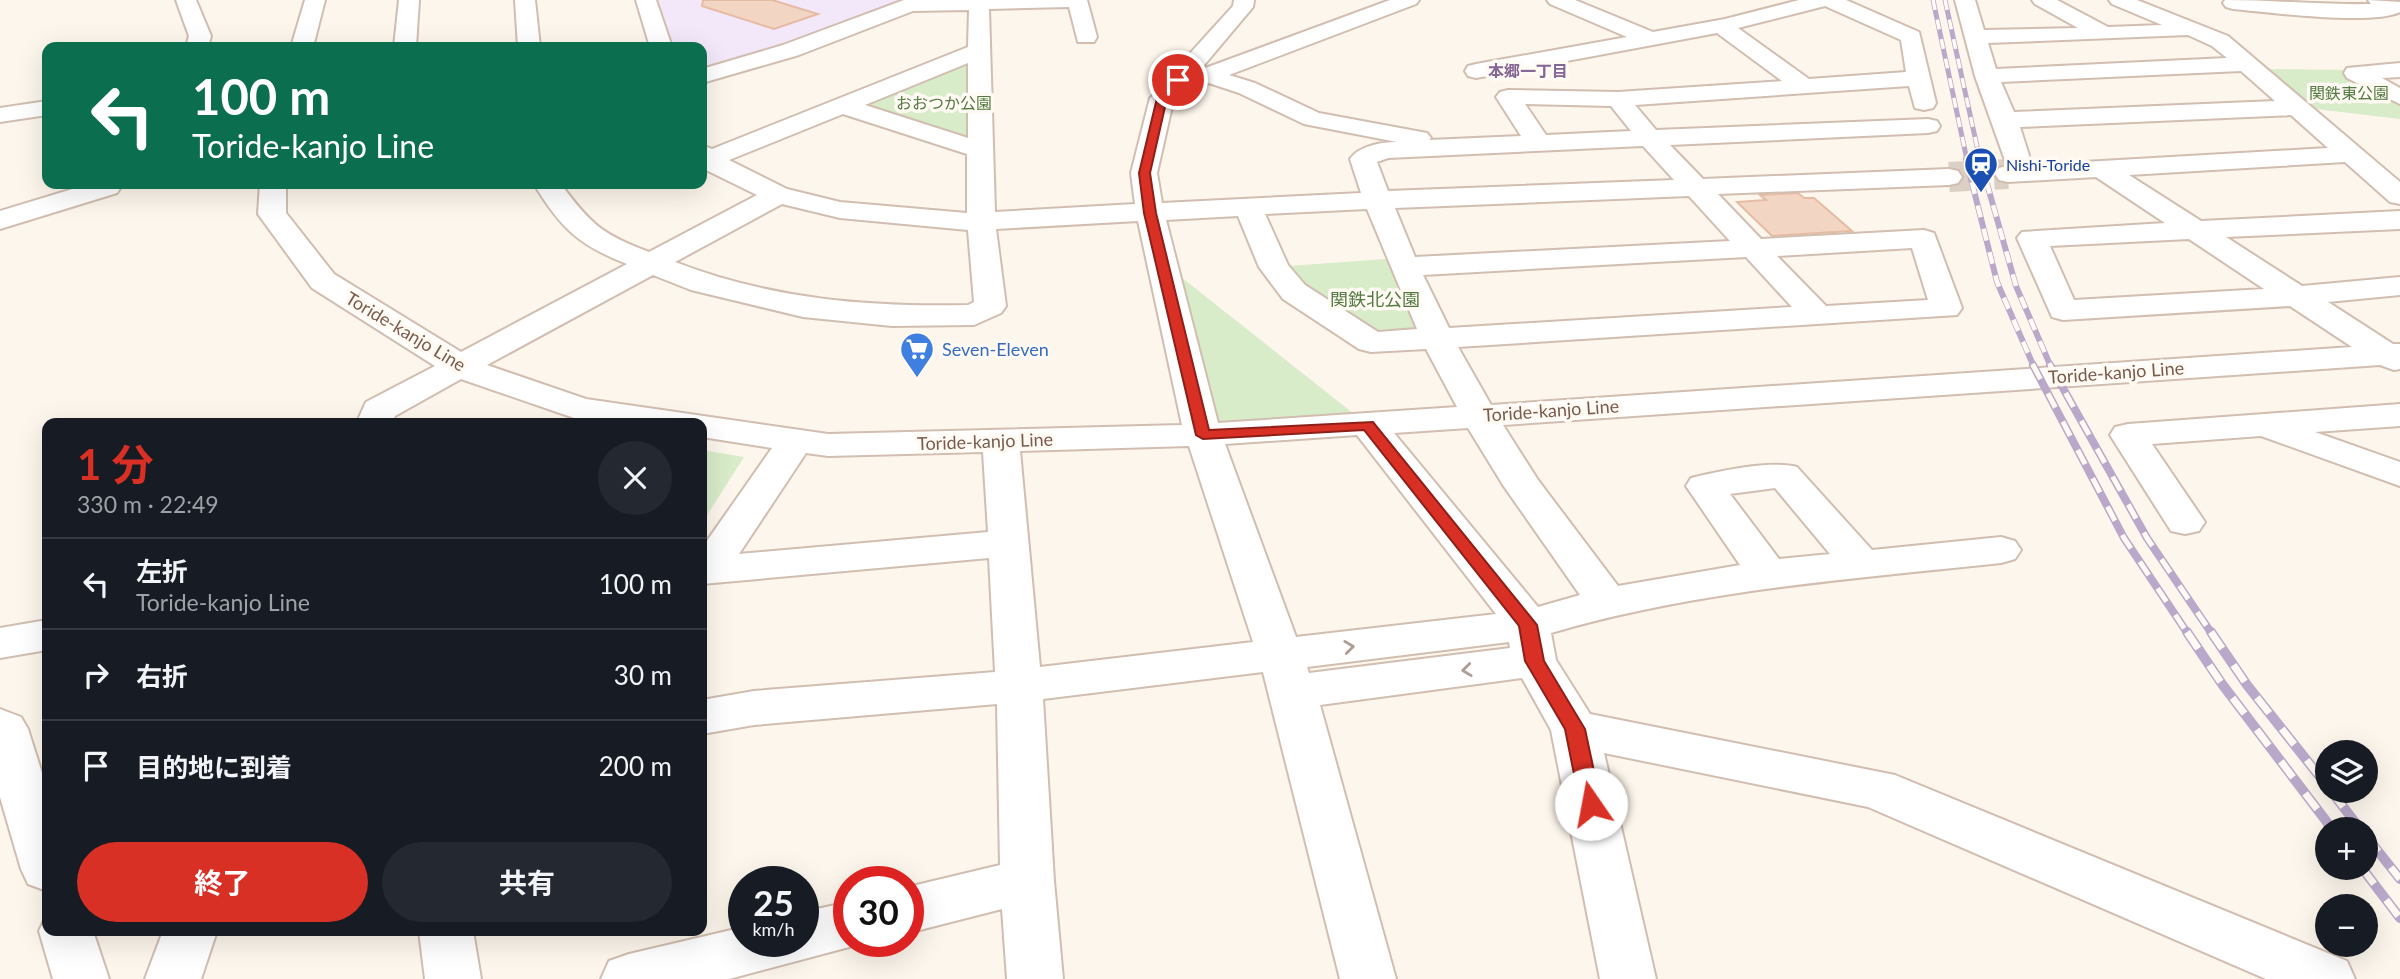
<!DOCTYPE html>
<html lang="ja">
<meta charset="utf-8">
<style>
:root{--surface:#171b24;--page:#242831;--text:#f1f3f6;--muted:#9ea1a6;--line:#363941;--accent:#d93025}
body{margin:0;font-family:Lato,"Noto Sans JP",sans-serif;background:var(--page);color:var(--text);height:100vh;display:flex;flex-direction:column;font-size:26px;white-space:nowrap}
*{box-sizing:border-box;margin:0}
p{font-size:23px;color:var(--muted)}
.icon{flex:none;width:38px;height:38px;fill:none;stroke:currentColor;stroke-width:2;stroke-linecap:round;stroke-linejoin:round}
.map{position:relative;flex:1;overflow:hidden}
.details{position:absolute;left:42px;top:418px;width:665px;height:518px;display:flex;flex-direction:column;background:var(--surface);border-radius:14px;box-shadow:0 7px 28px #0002}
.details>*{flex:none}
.guide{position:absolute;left:42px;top:42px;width:665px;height:147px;border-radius:14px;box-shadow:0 7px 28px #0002;background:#0b6e4f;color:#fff;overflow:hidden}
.buttons{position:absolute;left:2315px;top:740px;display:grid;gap:14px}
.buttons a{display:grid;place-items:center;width:63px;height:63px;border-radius:50%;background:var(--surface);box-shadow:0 7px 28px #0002;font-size:35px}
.speed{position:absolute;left:728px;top:866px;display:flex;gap:14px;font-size:35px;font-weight:700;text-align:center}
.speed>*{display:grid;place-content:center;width:91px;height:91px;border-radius:50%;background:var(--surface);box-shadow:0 7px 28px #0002;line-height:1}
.speed small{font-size:18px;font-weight:400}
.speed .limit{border:10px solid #d22;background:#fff;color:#111}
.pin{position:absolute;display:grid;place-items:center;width:60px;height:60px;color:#fff;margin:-30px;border:4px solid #fff;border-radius:50%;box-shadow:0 2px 7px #0007}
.me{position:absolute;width:77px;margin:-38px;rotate:348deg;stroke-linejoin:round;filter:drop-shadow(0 0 5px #0008)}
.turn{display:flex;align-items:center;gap:24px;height:147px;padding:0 35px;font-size:32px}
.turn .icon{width:91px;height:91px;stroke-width:2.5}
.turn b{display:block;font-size:49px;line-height:60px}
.round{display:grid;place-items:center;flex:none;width:74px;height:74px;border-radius:37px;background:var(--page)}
.head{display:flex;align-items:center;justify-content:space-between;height:119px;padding:0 35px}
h1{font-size:42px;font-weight:700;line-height:52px;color:var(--accent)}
.cta{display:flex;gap:14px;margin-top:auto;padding:14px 35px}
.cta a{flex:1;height:80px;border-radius:42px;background:var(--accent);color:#fff;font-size:28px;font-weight:700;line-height:80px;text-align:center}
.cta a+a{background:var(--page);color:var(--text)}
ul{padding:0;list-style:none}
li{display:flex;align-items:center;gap:21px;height:91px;padding:0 35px;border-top:2px solid var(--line)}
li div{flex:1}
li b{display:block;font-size:26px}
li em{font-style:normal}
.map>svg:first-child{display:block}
.education{fill:#f3e8fa}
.green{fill:#d8ecc9}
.building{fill:#f3d5c3;stroke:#e6bba3;stroke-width:2}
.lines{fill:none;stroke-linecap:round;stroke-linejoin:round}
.minor-tunnel{stroke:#dcd0c4;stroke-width:30;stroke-dasharray:30 15;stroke-linecap:butt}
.minor-casing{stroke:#d1beb0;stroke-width:4}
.minor{fill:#fff;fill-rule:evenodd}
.rail-far3-casing{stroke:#b9a8c9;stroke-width:5}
.rail-far2-casing{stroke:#b9a8c9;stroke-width:6}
.rail-far1-casing{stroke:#b9a8c9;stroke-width:8}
.rail-casing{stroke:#b9a8c9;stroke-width:10}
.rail-far3{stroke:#fffaf3;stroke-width:3.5;stroke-dasharray:10;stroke-linecap:butt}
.rail-far2{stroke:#fffaf3;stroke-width:4.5;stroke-dasharray:12;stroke-linecap:butt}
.rail-far1{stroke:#fffaf3;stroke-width:5;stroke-dasharray:16;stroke-linecap:butt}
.rail{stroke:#fffaf3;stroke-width:7;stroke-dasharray:20;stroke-linecap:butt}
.oneway{stroke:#af9d94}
.route{fill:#d93025;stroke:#8d1f18;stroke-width:2}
.labels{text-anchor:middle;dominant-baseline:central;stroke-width:7;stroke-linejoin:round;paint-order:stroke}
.far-neighbourhood-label{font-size:16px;font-weight:bold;fill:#846695;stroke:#fffaf3}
.far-park-label{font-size:16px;fill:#537a41;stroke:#fffaf3}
.far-transit-label{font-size:16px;fill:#164399;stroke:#fffaf3;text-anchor:start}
.park-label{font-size:18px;fill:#537a41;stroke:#fffaf3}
.street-label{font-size:18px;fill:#7a5c4d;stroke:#fffaf3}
.shop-label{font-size:18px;fill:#366cbe;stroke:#fffaf3;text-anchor:start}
</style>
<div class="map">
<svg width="2400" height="979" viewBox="0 0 2400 979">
<rect width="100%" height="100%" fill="#fdf6ec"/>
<!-- education -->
<polygon class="education" points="646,0 923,0 791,50 702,76 702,47 661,47"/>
<!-- green -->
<g class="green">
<polygon points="980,50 980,150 843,106"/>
<polygon points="2255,69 2362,70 2400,98 2400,119 2299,107"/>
<polygon points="1400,258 1438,338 1371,342 1274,267"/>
<polygon points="1162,262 1368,425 1203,435"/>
<polygon points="702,450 744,457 702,523"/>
</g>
<!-- building -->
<g class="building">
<polygon points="703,0 772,0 818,14 774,29 702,6"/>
<polygon points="1798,193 1804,198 1814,198 1852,231 1772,236 1737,202 1766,200 1760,195"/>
</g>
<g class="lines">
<!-- minor-tunnel -->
<polyline class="minor-tunnel" points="1949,177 2008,174"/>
<!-- minor casing -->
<g class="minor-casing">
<g id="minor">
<polygon points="176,0 196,0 211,36 208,47 186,47 189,36"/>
<polygon points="305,0 325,0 313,47 291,47"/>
<polygon points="399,0 419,0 416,47 394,47"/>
<polygon points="515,0 535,0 540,47 518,47"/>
<polygon points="636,0 656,0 672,47 650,47"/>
<path d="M 904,0 L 1087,0 L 1097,37 L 1094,42 L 1078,42 L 1069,7 L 989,9 L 995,212 L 1135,204 L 1131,173 L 1150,98 L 1163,88 L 1165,81 L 1233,6 L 1234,0 L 1254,0 L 1253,7 L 1200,70 L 1390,0 L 1419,0 L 1416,4 L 1229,75 L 1255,83 L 1319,113 L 1427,133 L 1431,138 L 1429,140 L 1521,136 L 1496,97 L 1500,92 L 1508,90 L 1618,92 L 1782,81 L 1717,33 L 1476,78 L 1468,76 L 1465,71 L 1468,66 L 1476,64 L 1627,37 L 1550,4 L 1547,0 L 1575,0 L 1653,32 L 1725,19 L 1799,0 L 1846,0 L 1919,32 L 1936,103 L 1933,108 L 1924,110 L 1915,108 L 1909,86 L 1635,105 L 1656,130 L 1928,119 L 1937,121 L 1940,126 L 1937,131 L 1928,133 L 1670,145 L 1703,179 L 1949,169 L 1958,171 L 1962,177 L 1958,183 L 1949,185 L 1718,194 L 1761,239 L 1924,230 L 1934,233 L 1962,308 L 1957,315 L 1458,347 L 1491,405 L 2352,347 L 2290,306 L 2063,320 L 2052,317 L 2017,238 L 2022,232 L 2165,223 L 2096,177 L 2008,182 L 1999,180 L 1995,174 L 1999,168 L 2007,166 L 1975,76 L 1955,0 L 1975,0 L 1984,30 L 2078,28 L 2035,4 L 2032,0 L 2057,0 L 2108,27 L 2162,25 L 2112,4 L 2109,0 L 2137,0 L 2228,36 L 2400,182 L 2400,204 L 2390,202 L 2345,162 L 2129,175 L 2201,221 L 2400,211 L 2400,229 L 2226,237 L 2302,286 L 2400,277 L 2400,295 L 2328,302 L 2393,344 L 2400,344 L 2400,369 L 2394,370 L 2380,365 L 1503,425 L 1538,480 L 1618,586 L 1740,565 L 1686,486 L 1691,478 C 1720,471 1770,460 1797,467 L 1872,550 L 2001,537 L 2015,541 L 2021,550 L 2015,559 L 2001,563 C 1850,579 1697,590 1551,633 L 1556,660 L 1590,714 L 1895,775 L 2347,961 L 2355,979 L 2266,979 L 1868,807 L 1604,753 L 1656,979 L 1600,979 L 1551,730 L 1522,678 L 1320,705 L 1396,979 L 1340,979 L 1263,672 L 1043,699 L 1054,881 L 1063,979 L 1007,979 L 1002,909 L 908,933 L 908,887 L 1000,865 L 997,704 L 754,725 L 702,734 L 702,700 L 754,691 L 995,672 L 989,558 L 702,584 L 702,548 L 772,448 L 702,437 L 702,424 L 606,424 L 580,420 L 461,379 L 395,416 L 392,424 L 356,424 L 366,402 L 435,366 L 312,288 L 258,214 L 260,184 L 286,184 L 286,213 L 334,274 L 461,352 L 627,264 C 578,245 560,227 534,184 L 561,184 C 590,224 603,235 649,252 L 757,195 L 702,168 L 702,145 L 712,149 L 968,47 L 969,10 L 913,11 L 799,55 L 702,83 L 702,69 L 783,45 ZM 1825,6 L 1901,40 L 1906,72 L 1809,79 L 1738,28 ZM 2188,35 L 2212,46 L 2227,58 L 1996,69 L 1988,43 ZM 968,63 L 968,138 L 865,105 ZM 2241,71 L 2275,101 L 2014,112 L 2001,82 ZM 1209,83 L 1239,93 L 1304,124 L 1397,142 C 1381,142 1359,146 1350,159 L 1361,193 L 1162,203 L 1157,173 L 1173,102 ZM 1525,104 L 1611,106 L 1631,131 L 1546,135 ZM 843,114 L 967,154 L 967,213 L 840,202 L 787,189 L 729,160 ZM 2291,115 L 2328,148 L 2032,165 L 2020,127 ZM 1643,146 L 1674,180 L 1388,191 L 1377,162 L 1388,158 ZM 1689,196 L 1730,241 L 1415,257 L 1395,208 ZM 782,204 L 840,218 L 968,230 L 974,302 L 968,305 C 866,307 771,299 675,262 ZM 1367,209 L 1417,329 L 1378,332 L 1305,285 L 1288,265 L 1265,214 ZM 1238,216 L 1259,267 L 1283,299 L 1359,349 L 1371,352 L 1426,349 L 1457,407 L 1218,423 L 1166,220 ZM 1138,221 L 1182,425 L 828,434 L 586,399 L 487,365 L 653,275 L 691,290 L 803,317 L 892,326 L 974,325 L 1001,313 L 1006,306 L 996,229 ZM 2189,239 L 2264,289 L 2074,300 L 2050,246 ZM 1912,248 L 1928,300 L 1826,306 L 1777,256 ZM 1746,257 L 1792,307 L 1449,328 L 1423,275 ZM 1468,428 L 1503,485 L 1580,595 L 1538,607 L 1394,433 ZM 1357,435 L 1496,614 L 1296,637 L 1225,444 ZM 1189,446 L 1253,642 L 1040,667 L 1020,451 ZM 983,452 L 988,532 L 739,554 L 806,453 L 828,456 ZM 1775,488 L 1830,554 L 1779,559 L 1730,494 ZM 1509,642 L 1510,648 L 1309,673 L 1307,667 Z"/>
<path d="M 2225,0 C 2274,0 2322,5 2371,4 L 2368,0 L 2400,2 L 2400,12 C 2372,26 2268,12 2233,9 L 2226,7 L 2223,3 Z"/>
<polygon points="2400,63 2400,77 2382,78 2400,88 2400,104 2347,78 2344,73 2347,68"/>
<polygon points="47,101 47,115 0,122 0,108"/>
<polygon points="89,184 118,184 121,187 117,193 0,229 0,211"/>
<polygon points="2400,404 2400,426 2315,432 2400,462 2400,486 2261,436 2152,444 2205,522 2199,531 2185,534 2171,531 2110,435 2115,427 2128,424"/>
<polygon points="47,620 47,650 0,658 0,628"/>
<polygon points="0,709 21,717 28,729 47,789 47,891 28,884 21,869 0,797"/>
<polygon points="849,902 849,942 868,942 729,979 601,979 609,961 629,954 744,927 744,942 803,942 803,912"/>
<polygon points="47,914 47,931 93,931 109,979 53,979 39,931"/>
<polygon points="163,931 217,931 201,979 145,979"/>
<polygon points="419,931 473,931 481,979 425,979"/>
</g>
</g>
<!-- minor -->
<use href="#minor" class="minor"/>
<!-- rail-far3 casing -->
<g class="rail-far3-casing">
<g id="rail-far3">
<polyline points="1933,0 1967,160"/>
<polyline points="1945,0 1980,160"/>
</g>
</g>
<!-- rail-far2 casing -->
<g class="rail-far2-casing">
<g id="rail-far2">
<polyline points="1966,159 1997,282 2034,367"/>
<polyline points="1980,159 2016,286 2051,367"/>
</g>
</g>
<!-- rail-far1 casing -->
<g class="rail-far1-casing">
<g id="rail-far1">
<polyline points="2033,365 2124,538 2188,634"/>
<polyline points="2050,365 2147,538 2212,634"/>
</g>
</g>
<!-- rail casing -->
<g class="rail-casing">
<g id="rail">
<polyline points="2187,632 2222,684 2333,830"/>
<polyline points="2211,632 2247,685 2328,787"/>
<polyline points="2331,791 2361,830"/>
<polyline points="2366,836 2400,879"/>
<polyline points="2362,868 2400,918"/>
</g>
</g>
<!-- rail-far3 -->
<use href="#rail-far3" class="rail-far3"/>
<!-- rail-far2 -->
<use href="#rail-far2" class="rail-far2"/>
<!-- rail-far1 -->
<use href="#rail-far1" class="rail-far1"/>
<!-- rail -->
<use href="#rail" class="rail"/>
</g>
<!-- one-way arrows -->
<defs><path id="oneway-chevron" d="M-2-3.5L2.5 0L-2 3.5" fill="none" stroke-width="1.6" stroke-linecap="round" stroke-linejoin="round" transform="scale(1.75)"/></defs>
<g class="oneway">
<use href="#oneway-chevron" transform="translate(1349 647) rotate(-7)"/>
<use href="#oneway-chevron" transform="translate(1467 670) rotate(173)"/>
</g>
<!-- route -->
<polygon class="route" points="1175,78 1183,80 1167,98 1150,173 1156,213 1209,430 1373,422 1537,625 1544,661 1585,729 1601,804 1598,810 1591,812 1583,810 1580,804 1565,729 1525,661 1519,626 1364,430 1203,439 1196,435 1144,213 1139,173 1157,98"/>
<!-- icons -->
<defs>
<g id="station-pin" transform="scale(1.75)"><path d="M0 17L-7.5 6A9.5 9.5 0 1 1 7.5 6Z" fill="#1a4fb4" stroke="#fffaf3"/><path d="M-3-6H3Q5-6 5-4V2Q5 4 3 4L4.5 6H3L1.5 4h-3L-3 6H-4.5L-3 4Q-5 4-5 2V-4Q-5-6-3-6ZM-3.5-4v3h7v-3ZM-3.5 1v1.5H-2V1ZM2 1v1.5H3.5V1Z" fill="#fff"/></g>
<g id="supermarket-pin" transform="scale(1.75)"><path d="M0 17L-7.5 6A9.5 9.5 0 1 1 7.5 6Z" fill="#3f7fe0" stroke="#fffaf3"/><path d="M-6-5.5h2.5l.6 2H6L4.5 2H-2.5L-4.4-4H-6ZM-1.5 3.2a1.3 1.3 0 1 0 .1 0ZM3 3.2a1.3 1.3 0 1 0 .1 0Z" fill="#fff"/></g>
</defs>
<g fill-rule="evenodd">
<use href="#station-pin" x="1981" y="164"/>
<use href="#supermarket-pin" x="917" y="349"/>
</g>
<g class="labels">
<!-- far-neighbourhood labels -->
<g class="far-neighbourhood-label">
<text x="1528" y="70">本郷一丁目</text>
</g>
<!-- far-park labels -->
<g class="far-park-label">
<text x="2349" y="92">関鉄東公園</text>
<text x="944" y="102">おおつか公園</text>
</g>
<!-- far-transit labels -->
<g class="far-transit-label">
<text x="2006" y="164">Nishi-Toride</text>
</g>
<!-- park labels -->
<g class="park-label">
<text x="1375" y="299">関鉄北公園</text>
</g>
<!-- street labels -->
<g class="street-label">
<text transform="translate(406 331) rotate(31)">Toride-kanjo Line</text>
<text transform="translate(2116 372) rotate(-4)">Toride-kanjo Line</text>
<text transform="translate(1551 410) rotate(-4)">Toride-kanjo Line</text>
<text transform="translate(985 441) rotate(-2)">Toride-kanjo Line</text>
</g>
<!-- shop labels -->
<g class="shop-label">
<text x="942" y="349">Seven-Eleven</text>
</g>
</g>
</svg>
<div class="buttons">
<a><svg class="icon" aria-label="layers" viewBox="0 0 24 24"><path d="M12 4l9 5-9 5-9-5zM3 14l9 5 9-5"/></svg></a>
<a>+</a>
<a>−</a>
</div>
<div class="speed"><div>25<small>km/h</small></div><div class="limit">30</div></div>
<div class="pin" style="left:1178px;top:80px;background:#d93025"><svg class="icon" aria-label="arrive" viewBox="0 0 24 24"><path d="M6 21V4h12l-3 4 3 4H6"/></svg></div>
<svg class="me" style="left:1591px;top:804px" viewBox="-20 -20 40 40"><circle r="19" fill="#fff"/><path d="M0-13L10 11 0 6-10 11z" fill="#d93025"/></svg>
<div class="guide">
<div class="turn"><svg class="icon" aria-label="left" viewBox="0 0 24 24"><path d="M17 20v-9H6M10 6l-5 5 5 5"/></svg><div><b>100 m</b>Toride-kanjo Line</div></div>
</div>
<section class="details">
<div class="head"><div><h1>1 分</h1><p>330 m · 22:49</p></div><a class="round"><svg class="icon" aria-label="close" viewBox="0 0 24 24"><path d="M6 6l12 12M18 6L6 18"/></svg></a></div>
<ul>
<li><svg class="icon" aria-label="left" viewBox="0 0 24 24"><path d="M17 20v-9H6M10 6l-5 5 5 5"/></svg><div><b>左折</b><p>Toride-kanjo Line</p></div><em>100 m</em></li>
<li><svg class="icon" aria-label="right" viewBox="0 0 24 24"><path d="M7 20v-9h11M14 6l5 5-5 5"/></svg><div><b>右折</b></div><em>30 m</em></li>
<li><svg class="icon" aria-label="arrive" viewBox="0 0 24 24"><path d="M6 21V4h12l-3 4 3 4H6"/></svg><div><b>目的地に到着</b></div><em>200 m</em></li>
</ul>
<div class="cta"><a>終了</a><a>共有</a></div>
</section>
</div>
